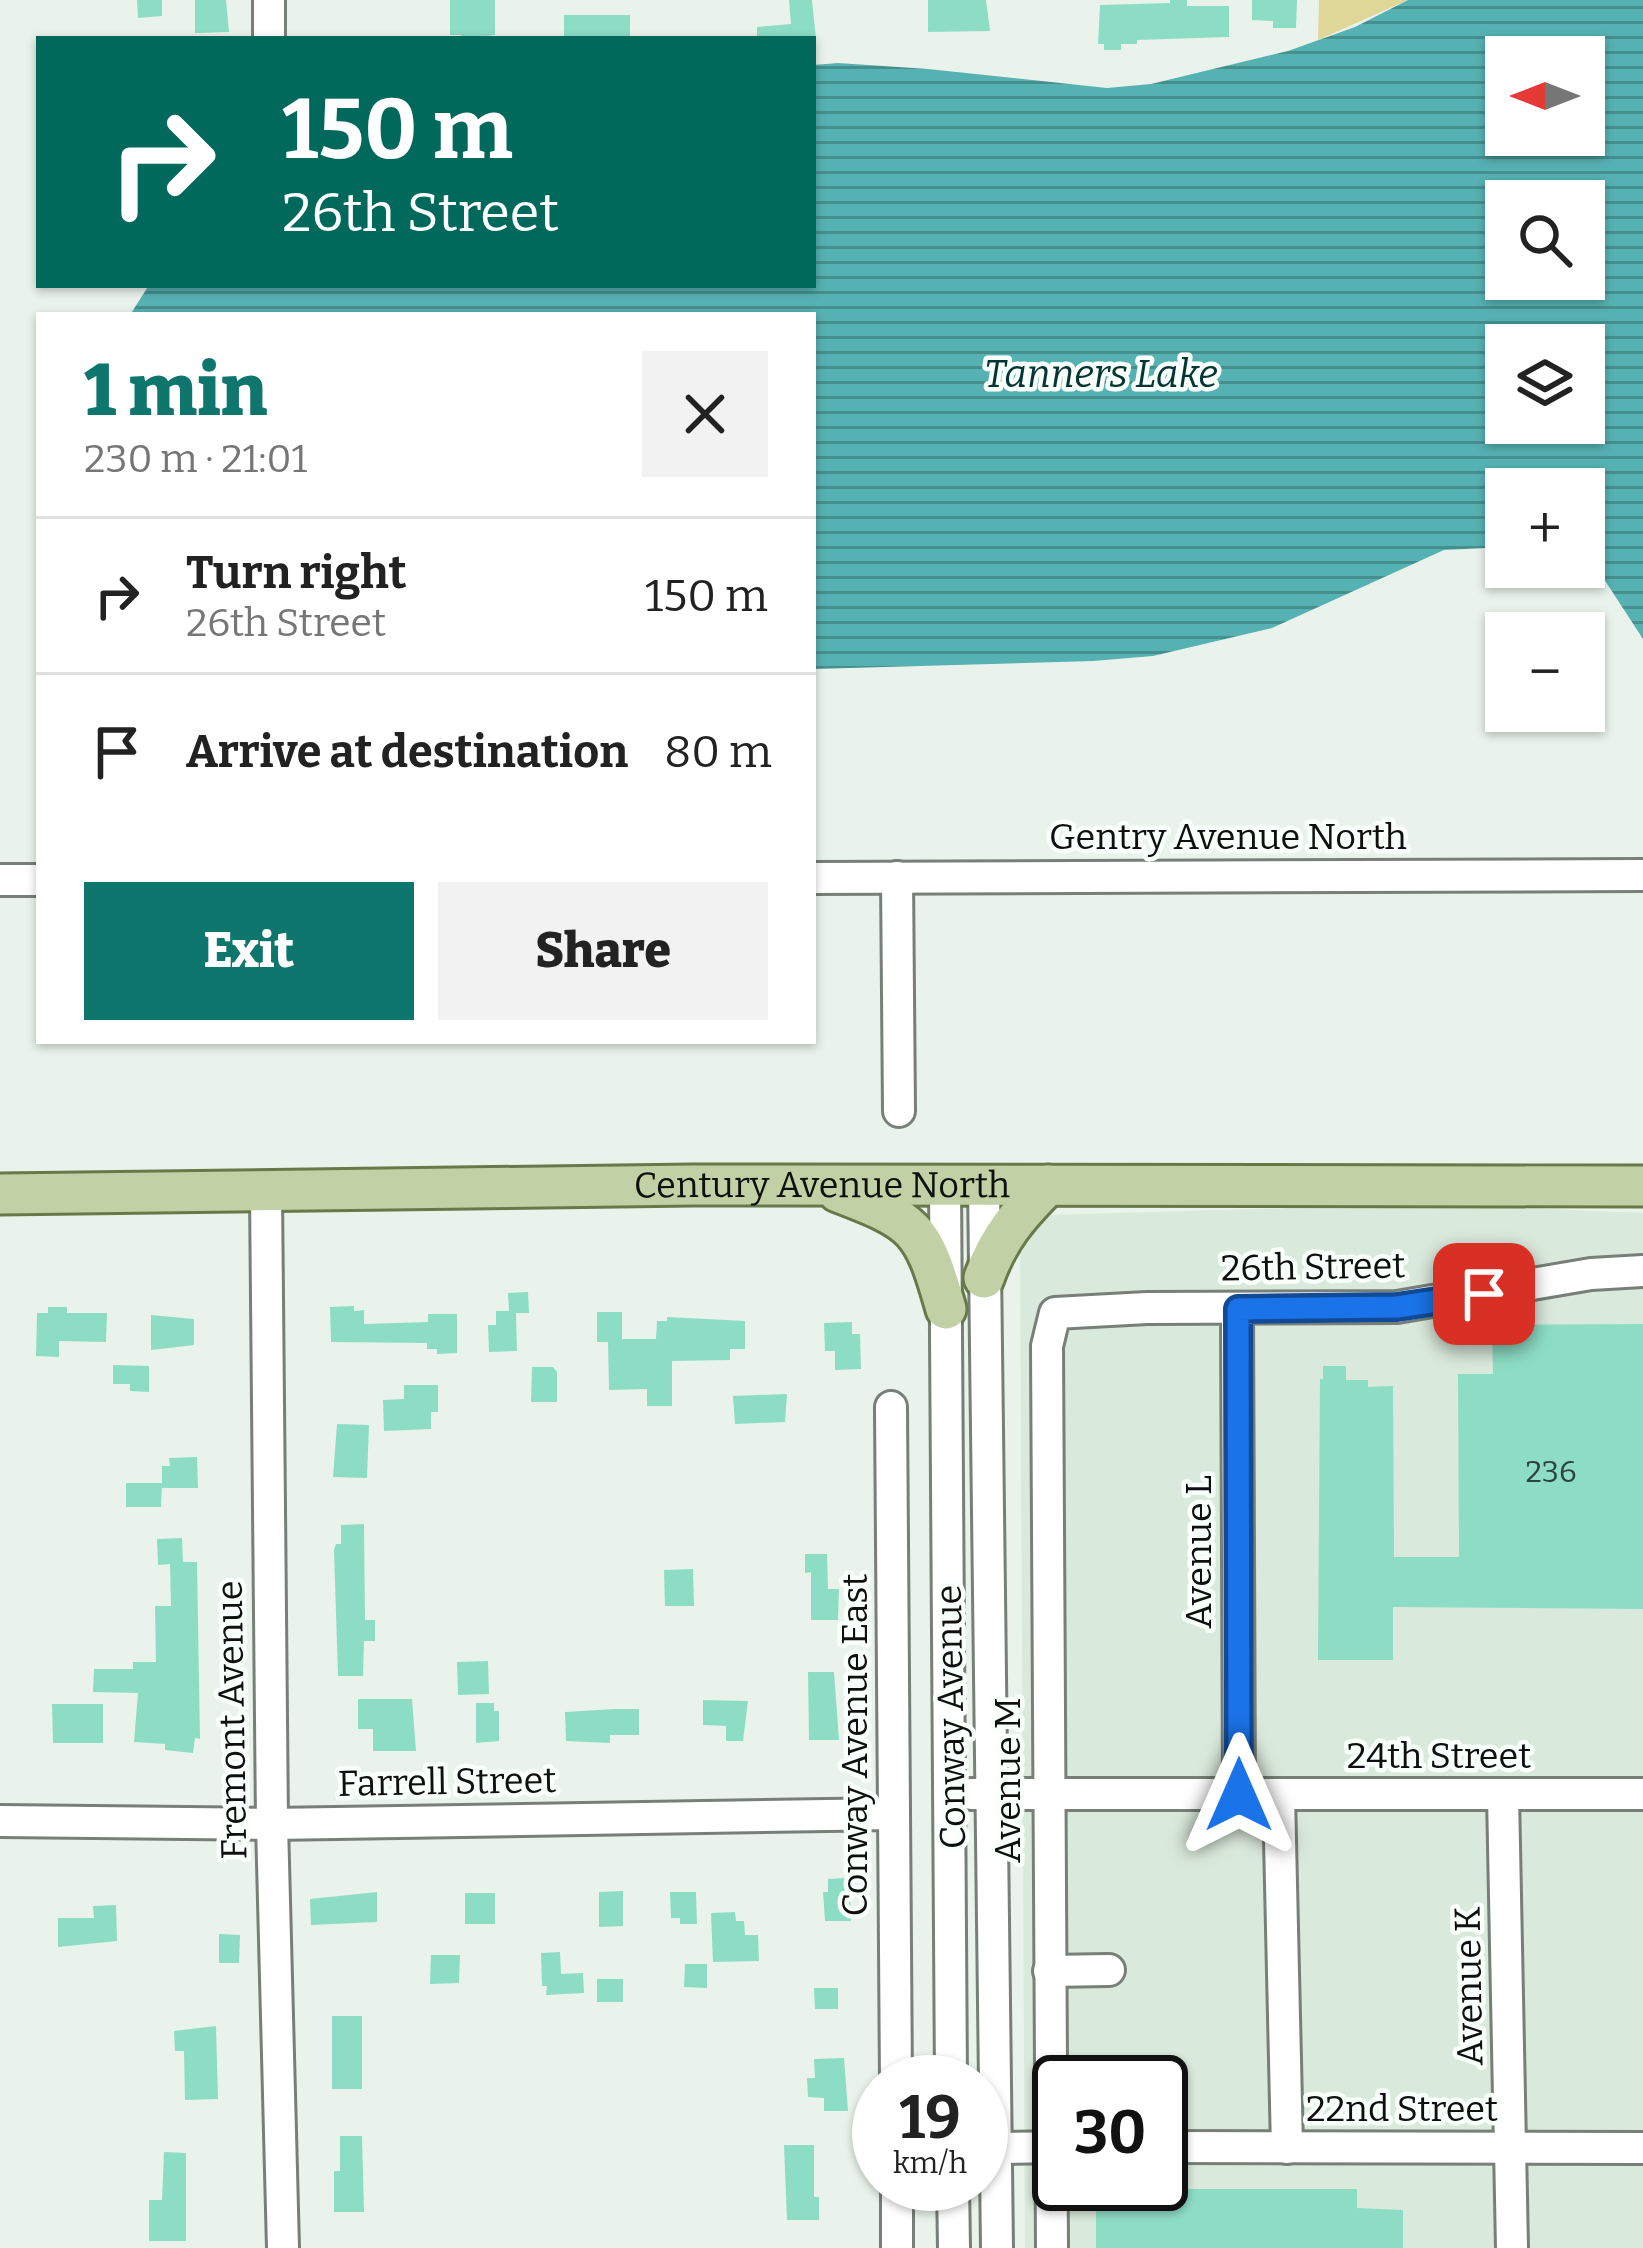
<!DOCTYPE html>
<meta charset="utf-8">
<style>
:root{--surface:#fff;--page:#f2f2f2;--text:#222;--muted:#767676;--line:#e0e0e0;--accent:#0f766e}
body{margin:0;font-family:Bitter,serif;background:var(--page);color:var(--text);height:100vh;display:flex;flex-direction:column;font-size:45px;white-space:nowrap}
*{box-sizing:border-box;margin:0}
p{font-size:39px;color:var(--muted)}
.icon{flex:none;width:66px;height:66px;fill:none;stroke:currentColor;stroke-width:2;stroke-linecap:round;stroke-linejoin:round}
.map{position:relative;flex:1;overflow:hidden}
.side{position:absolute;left:36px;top:312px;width:780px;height:732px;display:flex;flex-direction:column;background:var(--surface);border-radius:0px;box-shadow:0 3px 9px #0004}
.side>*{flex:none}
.hud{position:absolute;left:36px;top:36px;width:780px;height:252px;border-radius:0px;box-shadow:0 3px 9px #0004;background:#00695c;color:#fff;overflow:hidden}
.needle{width:78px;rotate:270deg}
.controls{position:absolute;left:1485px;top:36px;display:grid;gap:24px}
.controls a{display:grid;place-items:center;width:120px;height:120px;border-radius:0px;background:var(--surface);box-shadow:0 3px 9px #0004;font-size:60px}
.speed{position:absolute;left:852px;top:2055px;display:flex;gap:24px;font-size:60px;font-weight:700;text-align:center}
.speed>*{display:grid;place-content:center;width:156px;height:156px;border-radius:50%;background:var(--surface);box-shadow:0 3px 9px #0004;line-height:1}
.speed small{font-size:30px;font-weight:400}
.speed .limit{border:6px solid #111;border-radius:18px;background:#fff;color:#111}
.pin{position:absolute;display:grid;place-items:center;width:102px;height:102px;color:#fff;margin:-51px;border-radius:24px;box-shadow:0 6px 18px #0006}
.me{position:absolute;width:132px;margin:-66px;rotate:0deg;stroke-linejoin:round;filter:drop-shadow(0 0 9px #0008)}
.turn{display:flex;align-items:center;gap:42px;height:252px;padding:0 48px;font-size:54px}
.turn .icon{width:156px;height:156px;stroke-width:2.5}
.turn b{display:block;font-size:84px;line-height:102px}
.round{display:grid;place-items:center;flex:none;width:126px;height:126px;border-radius:0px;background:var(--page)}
.headline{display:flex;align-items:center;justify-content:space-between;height:204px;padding:0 48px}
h1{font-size:72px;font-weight:800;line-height:90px;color:var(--accent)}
.action{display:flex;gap:24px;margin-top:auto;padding:24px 48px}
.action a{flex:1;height:138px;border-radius:0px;background:var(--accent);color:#fff;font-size:48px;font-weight:800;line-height:138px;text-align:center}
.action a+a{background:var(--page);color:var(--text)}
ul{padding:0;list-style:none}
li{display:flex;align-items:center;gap:36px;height:156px;padding:0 48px;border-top:3px solid var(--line)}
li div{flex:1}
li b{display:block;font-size:45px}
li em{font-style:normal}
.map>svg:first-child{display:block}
.built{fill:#d9e9db;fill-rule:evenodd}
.park{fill:#ded798}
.water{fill:url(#water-rules);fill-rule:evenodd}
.building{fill:#8dddc5}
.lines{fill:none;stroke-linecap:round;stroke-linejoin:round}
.minor-casing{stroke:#777f78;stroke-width:36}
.major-casing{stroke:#677949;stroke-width:45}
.minor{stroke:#fff;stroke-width:30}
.major{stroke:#c1d1a5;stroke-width:39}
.route-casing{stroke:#114b97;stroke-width:30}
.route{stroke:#1a73e8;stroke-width:21}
.labels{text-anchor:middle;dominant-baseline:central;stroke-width:9;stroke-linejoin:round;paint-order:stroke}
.number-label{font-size:30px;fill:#2d433c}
.street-label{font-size:36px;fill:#0d100e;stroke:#f9fffa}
.water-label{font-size:39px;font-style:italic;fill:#053434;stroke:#f9fffa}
</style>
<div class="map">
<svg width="1643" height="2248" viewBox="0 0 1643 2248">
<defs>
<pattern id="water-rules" width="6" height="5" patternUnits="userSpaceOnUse" patternTransform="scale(3)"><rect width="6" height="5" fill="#56b1b2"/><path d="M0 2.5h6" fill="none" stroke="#468f8f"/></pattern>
</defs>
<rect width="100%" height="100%" fill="#e9f3eb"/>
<!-- built -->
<path class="built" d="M 1431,1204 L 1643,1213 L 1643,2248 L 1025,2248 L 1020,1236 L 1049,1215 ZM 1059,2082 L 1161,2082 L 1161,2184 L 1059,2184 Z"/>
<!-- park -->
<polygon class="park" points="1319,0 1408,0 1318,40"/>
<!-- water -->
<path class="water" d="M 1408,0 L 1643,0 L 1643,639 L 1602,576 L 1584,561 L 1584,489 L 1506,489 L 1506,547 L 1444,550 L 1272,628 L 1153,656 L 1093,661 L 813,669 L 813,315 L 130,315 L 149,285 L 813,285 L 813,65 L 838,63 L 928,69 L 1107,88 L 1151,84 L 1288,51 L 1355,27 ZM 1506,57 L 1584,57 L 1584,135 L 1506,135 ZM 1584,201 L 1584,279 L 1506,279 L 1506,201 ZM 1584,345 L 1584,423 L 1506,423 L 1506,345 Z"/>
<!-- building -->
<g class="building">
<polygon points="137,0 162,0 162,16 138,18"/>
<polygon points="195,0 226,0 229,32 195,33"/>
<polygon points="450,0 495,0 495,35 461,39 461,35 450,35"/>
<polygon points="789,0 812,0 816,39 757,39 757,27 791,24"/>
<polygon points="928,0 986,0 990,31 928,32"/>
<polygon points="1170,0 1187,0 1187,6 1229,6 1229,37 1137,40 1137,44 1121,44 1121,50 1104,50 1104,44 1098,44 1100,5 1170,3"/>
<polygon points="1252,0 1297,0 1296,28 1273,28 1273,21 1252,20"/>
<rect x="564" y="15" width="66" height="24"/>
<polygon points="528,1292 529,1313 516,1313 517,1351 489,1352 488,1325 496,1325 496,1311 509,1311 508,1293"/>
<polygon points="354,1306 354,1311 364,1310 364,1324 428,1322 428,1314 457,1314 457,1353 437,1354 437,1349 427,1349 427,1343 331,1342 330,1307"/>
<polygon points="48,1307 67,1307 67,1313 107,1313 106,1342 59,1341 59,1357 36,1356 37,1313 48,1313"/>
<polygon points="597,1312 622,1312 622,1339 656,1339 657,1321 667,1321 667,1317 745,1321 745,1349 730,1349 730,1360 672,1361 672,1406 647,1406 647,1389 609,1390 608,1342 597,1342"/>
<polygon points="151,1315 194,1319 194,1345 151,1350"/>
<polygon points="852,1322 852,1334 860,1334 861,1369 835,1370 835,1351 825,1351 824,1323"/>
<polygon points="1643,1324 1643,1609 1393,1607 1393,1660 1318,1660 1320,1379 1323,1379 1323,1366 1346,1366 1346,1380 1368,1380 1368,1387 1393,1386 1394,1557 1459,1557 1458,1374 1493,1374 1492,1325"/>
<polygon points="113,1365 149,1366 149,1392 130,1391 130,1384 113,1384"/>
<polygon points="532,1367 553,1367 557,1372 557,1402 531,1402"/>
<polygon points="404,1385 438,1385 438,1412 431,1412 431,1429 384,1431 383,1400 404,1399"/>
<polygon points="787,1394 785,1422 735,1424 733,1396"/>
<polygon points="337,1424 369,1425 367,1478 333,1477"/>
<polygon points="197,1457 198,1488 162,1488 162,1466 170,1466 169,1458"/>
<polygon points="126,1483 162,1483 161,1507 126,1507"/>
<polygon points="364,1524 365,1620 375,1620 375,1641 364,1641 363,1676 338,1676 334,1550 336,1544 341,1544 341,1525"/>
<polygon points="182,1538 183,1562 197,1562 200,1739 195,1738 193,1753 165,1750 165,1744 134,1742 138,1693 93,1692 94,1669 133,1669 133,1662 156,1662 155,1606 171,1606 170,1564 158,1565 157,1539"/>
<polygon points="805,1554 827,1554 828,1589 839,1589 838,1620 811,1620 811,1572 805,1573"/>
<polygon points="693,1569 694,1606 665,1606 664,1570"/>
<polygon points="488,1661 489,1694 458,1695 457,1662"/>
<polygon points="808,1672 834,1672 839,1740 809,1740"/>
<polygon points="358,1699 412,1699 416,1751 373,1751 373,1729 358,1729"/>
<polygon points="703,1700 748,1701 743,1741 726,1741 726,1726 703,1725"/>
<polygon points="476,1703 494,1703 494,1711 499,1711 499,1741 476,1743"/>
<polygon points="52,1704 103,1704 103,1743 53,1743"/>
<polygon points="615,1709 639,1709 639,1735 610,1735 610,1743 566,1741 565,1712"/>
<polygon points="845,1878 845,1892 850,1892 851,1921 825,1921 823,1892 828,1892 828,1879"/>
<polygon points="623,1891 623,1926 599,1927 599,1892"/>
<polygon points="377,1892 377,1922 311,1925 310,1899"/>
<polygon points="670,1892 696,1892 697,1924 680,1924 680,1918 671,1918"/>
<rect x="465" y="1893" width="30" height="31"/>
<polygon points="116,1905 117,1941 58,1947 58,1918 94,1918 93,1906"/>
<polygon points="735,1912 736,1921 744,1921 745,1935 758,1935 759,1961 713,1962 711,1913"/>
<polygon points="219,1934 240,1935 239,1963 219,1963"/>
<polygon points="560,1952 561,1974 583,1973 584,1993 546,1995 547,1986 542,1986 541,1953"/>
<polygon points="431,1955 460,1955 459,1983 430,1984"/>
<polygon points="685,1964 707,1964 707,1988 684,1987"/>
<rect x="597" y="1979" width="26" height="23"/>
<polygon points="814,1988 838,1988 838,2009 815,2009"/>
<rect x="332" y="2016" width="30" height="73"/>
<polygon points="216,2026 218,2099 185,2100 184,2051 175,2051 174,2031"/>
<polygon points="844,2058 848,2111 824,2111 824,2098 808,2097 807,2078 815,2078 814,2059"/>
<polygon points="340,2136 362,2136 364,2212 334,2212 334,2171 340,2171"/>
<polygon points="784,2145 814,2145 814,2197 819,2197 819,2220 787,2220"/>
<polygon points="164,2152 186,2153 186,2241 149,2241 149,2200 162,2200"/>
<polygon points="1096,2189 1357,2189 1357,2208 1403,2210 1403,2248 1096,2248"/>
</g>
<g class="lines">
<!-- minor casing -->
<g class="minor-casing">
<g id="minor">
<polyline points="269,39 269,0"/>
<polyline points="897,877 899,1111"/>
<polyline points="813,878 1643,875"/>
<polyline points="0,880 39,880"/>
<polyline points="945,1184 951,2082"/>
<polyline points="984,1184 997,2248"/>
<polyline points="266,1192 272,1824 283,2248"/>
<polyline points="1237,1309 1239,1795"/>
<polyline points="891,1407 896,2082"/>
<polyline points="971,1794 1643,1794"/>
<polyline points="1503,1795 1512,2248"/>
<polyline points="1279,1796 1287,2148"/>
<polyline points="0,1821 272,1824 894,1814"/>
<polyline points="1049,1971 1109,1970"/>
<polyline points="1161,2147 1643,2148"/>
<polyline points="996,2148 1059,2147"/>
<polyline points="897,2184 897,2248"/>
<polyline points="953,2184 954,2248"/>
<polyline points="1052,2248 1047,1346 1055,1313 1147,1308 1397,1307 1591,1274 1643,1271"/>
</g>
</g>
<!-- major casing -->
<g class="major-casing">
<g id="major">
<path d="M 838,1192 C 917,1222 923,1228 946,1309"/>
<path id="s1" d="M 0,1194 L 693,1185 L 1643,1186"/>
<path d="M 984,1278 C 998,1238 1019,1214 1048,1185"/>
</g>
</g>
<!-- minor -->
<use href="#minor" class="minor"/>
<!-- major -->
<use href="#major" class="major"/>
</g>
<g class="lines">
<!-- route casing -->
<g class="route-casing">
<polyline id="route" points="1239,1795 1238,1309 1397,1307 1484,1294"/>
</g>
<!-- route -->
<use href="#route" class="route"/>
</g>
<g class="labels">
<!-- number labels -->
<g class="number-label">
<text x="1551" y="1472">236</text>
</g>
<!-- street labels -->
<g class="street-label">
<text x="1228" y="837">Gentry Avenue North</text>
<text stroke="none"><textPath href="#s1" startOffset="822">Century Avenue North</textPath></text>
<text transform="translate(1313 1267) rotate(-1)">26th Street</text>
<text transform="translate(1199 1552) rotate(-90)">Avenue L</text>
<text transform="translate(951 1717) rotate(-91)">Conway Avenue</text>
<text transform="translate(232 1720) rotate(-91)">Fremont Avenue</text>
<text transform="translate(855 1745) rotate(-90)">Conway Avenue East</text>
<text x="1439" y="1756">24th Street</text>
<text transform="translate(1008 1780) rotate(-90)">Avenue M</text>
<text transform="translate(447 1782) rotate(-1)">Farrell Street</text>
<text transform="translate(1469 1986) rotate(-91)">Avenue K</text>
<text x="1402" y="2109">22nd Street</text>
</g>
<!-- water labels -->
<g class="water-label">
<text x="1101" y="374">Tanners Lake</text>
</g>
</g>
</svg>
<div class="controls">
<a><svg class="needle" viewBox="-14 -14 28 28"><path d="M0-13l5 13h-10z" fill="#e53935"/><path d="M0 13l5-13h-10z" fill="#767676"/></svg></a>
<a><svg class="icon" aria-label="search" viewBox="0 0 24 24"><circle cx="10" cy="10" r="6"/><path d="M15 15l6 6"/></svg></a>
<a><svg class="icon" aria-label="layers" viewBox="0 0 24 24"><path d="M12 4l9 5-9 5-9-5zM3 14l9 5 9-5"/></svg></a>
<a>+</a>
<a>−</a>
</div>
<div class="speed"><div>19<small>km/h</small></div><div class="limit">30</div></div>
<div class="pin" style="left:1484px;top:1294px;background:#d93025"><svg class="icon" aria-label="arrive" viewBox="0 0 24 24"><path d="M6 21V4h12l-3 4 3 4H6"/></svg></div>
<svg class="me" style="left:1239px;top:1795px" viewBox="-20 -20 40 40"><path d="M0-17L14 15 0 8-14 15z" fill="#1a73e8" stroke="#fff" stroke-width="4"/></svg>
<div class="hud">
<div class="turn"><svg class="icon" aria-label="right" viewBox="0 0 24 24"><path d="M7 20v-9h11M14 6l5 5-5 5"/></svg><div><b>150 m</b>26th Street</div></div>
</div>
<section class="side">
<div class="headline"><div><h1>1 min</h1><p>230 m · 21:01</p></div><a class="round"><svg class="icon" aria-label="close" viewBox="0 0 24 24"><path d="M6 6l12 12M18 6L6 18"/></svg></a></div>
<ul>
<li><svg class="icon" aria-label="right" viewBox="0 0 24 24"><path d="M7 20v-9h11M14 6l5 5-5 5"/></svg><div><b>Turn right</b><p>26th Street</p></div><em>150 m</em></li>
<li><svg class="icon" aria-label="arrive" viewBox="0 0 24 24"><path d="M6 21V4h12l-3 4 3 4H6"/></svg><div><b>Arrive at destination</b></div><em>80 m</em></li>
</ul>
<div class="action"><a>Exit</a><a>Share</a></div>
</section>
</div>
